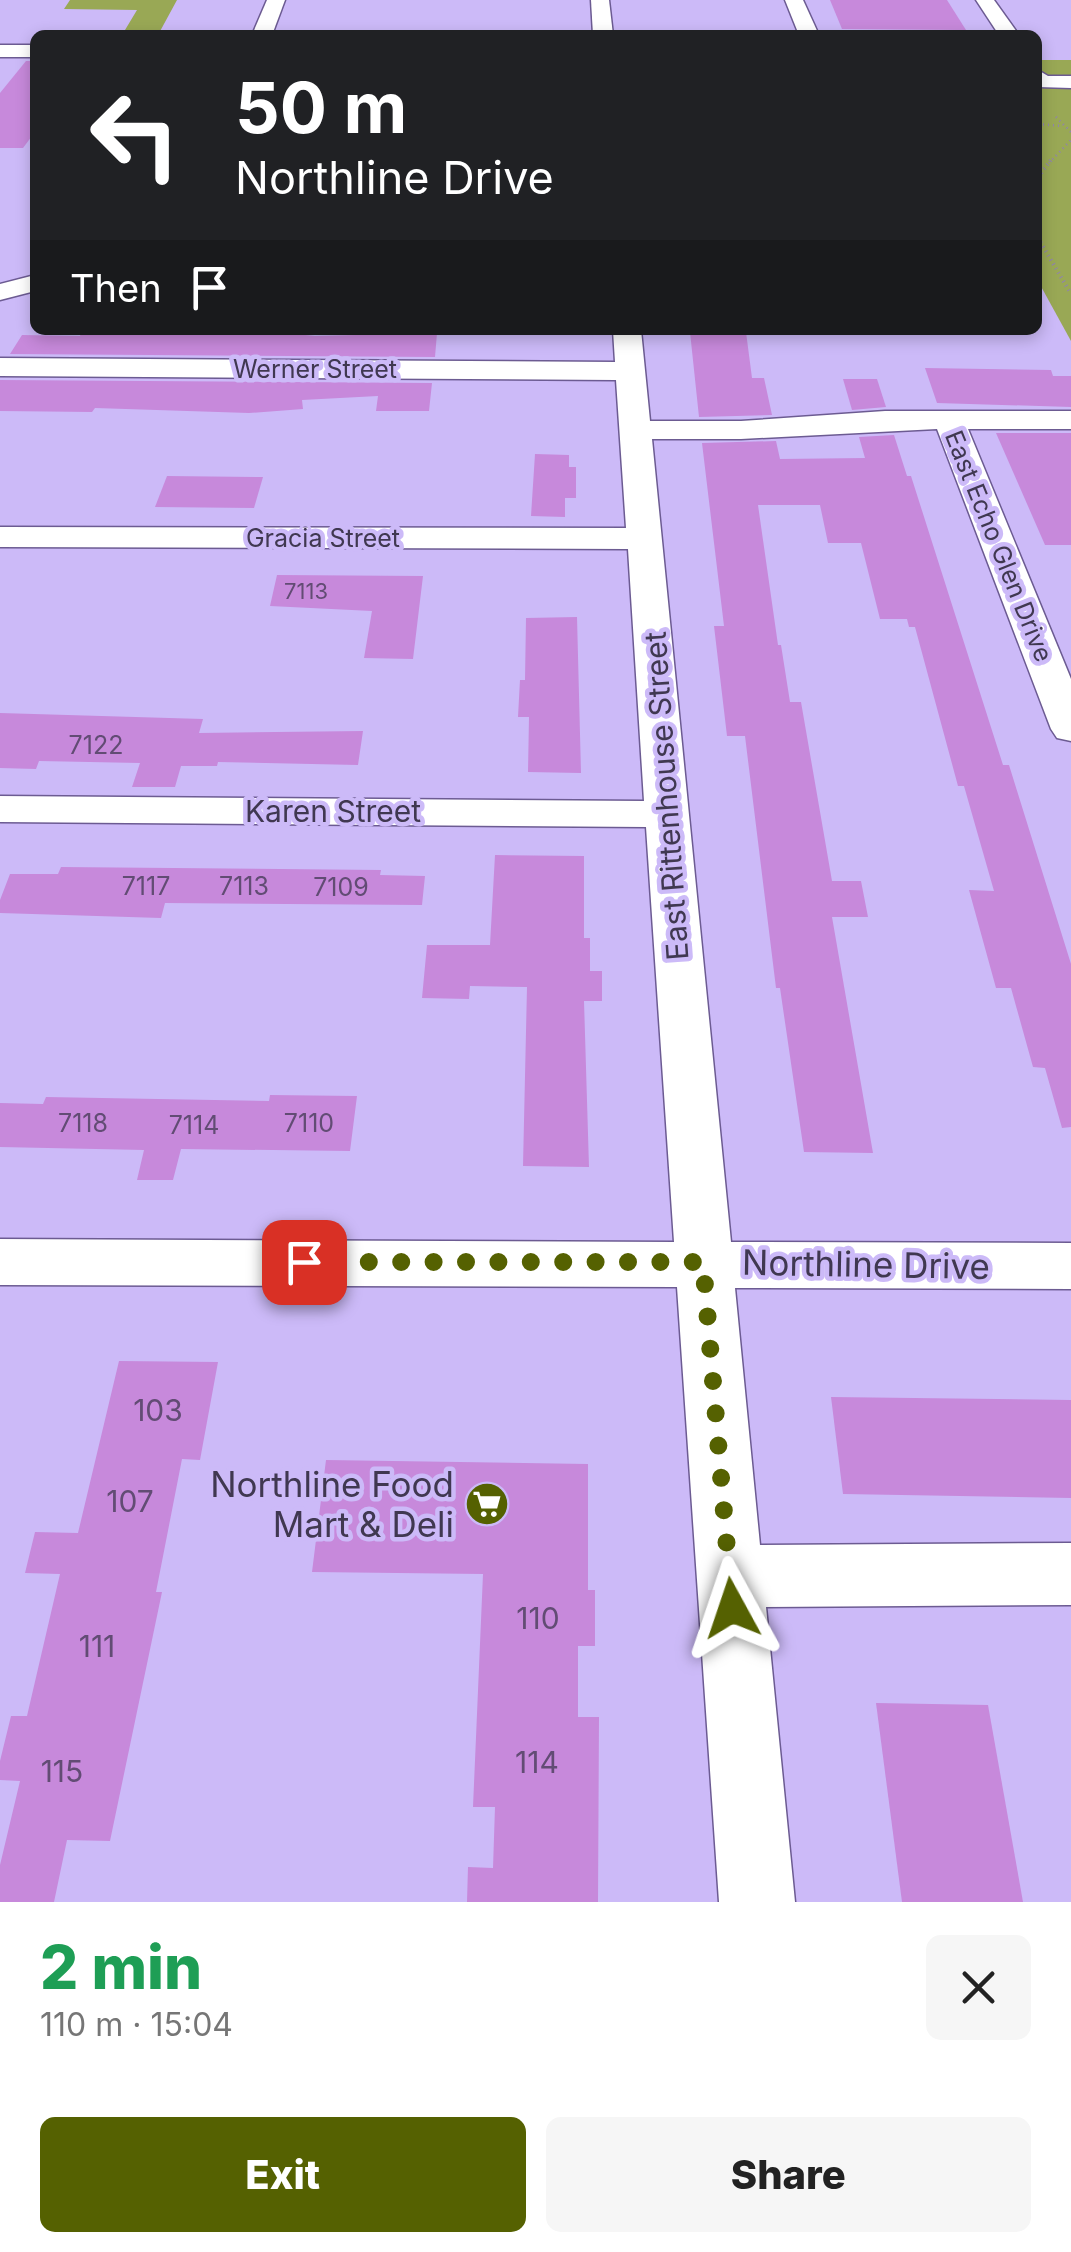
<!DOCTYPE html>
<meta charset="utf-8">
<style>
:root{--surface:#fff;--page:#f6f6f6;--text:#222;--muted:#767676;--accent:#556101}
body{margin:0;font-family:Inter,sans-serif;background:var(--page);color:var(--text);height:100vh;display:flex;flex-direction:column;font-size:38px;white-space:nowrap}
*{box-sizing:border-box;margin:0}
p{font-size:32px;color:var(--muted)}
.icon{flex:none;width:55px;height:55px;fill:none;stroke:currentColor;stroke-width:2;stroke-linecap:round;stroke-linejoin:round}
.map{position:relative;height:1902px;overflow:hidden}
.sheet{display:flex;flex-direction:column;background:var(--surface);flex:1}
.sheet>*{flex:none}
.hud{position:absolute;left:30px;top:30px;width:1012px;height:305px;border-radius:15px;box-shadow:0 5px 15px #0003;background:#202124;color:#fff;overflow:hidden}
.pin{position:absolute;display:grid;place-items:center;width:85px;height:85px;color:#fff;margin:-42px;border-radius:20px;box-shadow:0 5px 15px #0006}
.me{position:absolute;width:110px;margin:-55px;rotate:355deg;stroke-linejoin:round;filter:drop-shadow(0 0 8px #0008)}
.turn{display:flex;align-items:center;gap:35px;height:210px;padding:0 40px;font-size:45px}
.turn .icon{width:130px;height:130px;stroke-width:2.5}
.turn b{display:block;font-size:70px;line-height:85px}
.then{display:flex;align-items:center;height:95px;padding:0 40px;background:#0003;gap:20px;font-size:38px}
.round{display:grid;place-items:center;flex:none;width:105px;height:105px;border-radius:15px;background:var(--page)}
.headline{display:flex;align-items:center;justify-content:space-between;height:170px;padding:0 40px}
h1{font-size:60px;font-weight:800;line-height:75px;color:#1e9e55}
.primary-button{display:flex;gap:20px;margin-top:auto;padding:20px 40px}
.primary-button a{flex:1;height:115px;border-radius:15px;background:var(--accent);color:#fff;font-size:40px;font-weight:800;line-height:115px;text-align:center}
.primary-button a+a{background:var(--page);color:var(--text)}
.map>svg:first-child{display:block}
.green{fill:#99a855}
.building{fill:#c789db}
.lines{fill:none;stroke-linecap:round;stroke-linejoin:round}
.minor-casing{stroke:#6c5b92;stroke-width:3}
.path-far1{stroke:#9082b0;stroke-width:2.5;stroke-dasharray:1 4;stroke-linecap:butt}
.path{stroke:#9082b0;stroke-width:4;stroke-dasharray:1 4;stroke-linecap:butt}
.minor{fill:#fff;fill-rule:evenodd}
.route{stroke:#556101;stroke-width:18;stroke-dasharray:0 32.4}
.labels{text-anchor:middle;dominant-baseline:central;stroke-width:9;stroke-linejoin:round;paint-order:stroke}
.far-number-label{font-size:22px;fill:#624c74}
.far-street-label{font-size:25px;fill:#403851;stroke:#ccbaf8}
.number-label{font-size:25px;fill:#624c74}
.street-label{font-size:30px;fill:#403851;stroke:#ccbaf8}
.near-number-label{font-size:30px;fill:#624c74}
.near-street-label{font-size:35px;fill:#403851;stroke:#ccbaf8}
.near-poi-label{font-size:35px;fill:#403851;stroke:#ccbaf8;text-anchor:end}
</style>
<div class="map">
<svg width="1071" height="1902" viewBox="0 0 1071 1902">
<rect width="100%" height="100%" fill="#ccbaf8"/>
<!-- green -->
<g class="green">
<polygon points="70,0 177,0 158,35 122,35 137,10 64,9"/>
<polygon points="1038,60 1071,60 1071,341 1038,281"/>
</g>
<!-- building -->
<g class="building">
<polygon points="830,0 947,0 966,30 842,29"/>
<polygon points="26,61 35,61 35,132 23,148 0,148 0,93"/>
<polygon points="82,330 256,330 315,336 437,333 435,357 10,354 22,335 80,336"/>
<polygon points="690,332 746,332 752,378 764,378 772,415 699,417"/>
<polygon points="925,368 1051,370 1053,376 1071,376 1071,407 937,403"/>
<polygon points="843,379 877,379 886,407 852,410"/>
<polygon points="0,380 432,383 429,411 376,411 378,396 302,400 303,409 249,413 95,408 92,412 0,411"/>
<polygon points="996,433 1071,433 1071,545 1045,545"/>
<polygon points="894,435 907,476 911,476 1003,765 1009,765 1071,964 1071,1127 1062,1128 1045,1068 1033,1067 1011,988 996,988 969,890 994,891 964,786 958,786 915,627 909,627 907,619 880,619 861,543 828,543 820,505 758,505 778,645 781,645 790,702 801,702 832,881 861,881 868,917 832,917 873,1153 804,1152 780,988 776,988 745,736 727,736 714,626 724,626 702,443 776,441 780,459 865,458 859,437"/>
<polygon points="535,454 569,455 569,467 576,467 576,498 565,498 565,517 531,516"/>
<polygon points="167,476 263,477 254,508 155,507"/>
<polygon points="277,575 423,576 413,659 364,658 372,611 270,606"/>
<polygon points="577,617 581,773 528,772 529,717 518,717 520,680 525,680 526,618"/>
<polygon points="0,713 203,719 199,733 363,731 358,765 218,762 217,766 181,766 175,787 132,787 140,763 39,761 36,769 0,768"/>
<polygon points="495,855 584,856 584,938 590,938 590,971 602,971 602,1001 584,1001 589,1167 523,1166 527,987 470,986 469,999 422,998 427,945 490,945"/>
<polygon points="61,867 381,870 380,875 425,876 422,905 165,903 161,918 0,913 0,900 10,874 58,874"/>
<polygon points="270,1095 357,1096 350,1151 181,1149 173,1180 137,1180 144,1150 0,1147 0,1103 43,1104 46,1097 269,1101"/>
<polygon points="119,1361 218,1362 200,1460 182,1459 156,1592 162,1592 110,1841 67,1840 54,1902 0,1902 0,1865 20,1781 0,1780 0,1761 11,1716 27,1716 60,1574 25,1573 35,1532 78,1533"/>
<polygon points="831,1397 1071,1400 1071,1498 843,1494"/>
<polygon points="326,1460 588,1464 588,1590 595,1590 595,1646 578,1646 578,1717 599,1717 598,1902 467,1902 468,1867 493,1868 495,1807 473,1807 483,1574 312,1572"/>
<polygon points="876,1703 988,1705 1023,1902 902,1902"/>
</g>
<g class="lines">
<!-- minor casing -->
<g class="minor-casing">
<g id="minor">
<polygon points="267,0 285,0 272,35 252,35"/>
<polygon points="591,0 609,0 613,35 593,35"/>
<polygon points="785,0 803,0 819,35 799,35"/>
<polygon points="976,0 994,0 1019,35 999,35"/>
<rect x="0" y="45" width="35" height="12"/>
<polygon points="1038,70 1048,76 1071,76 1071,88 1038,87"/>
<polygon points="35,275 35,291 0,300 0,284"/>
<polygon points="613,330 641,330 650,421 741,421 885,411 1071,411 1071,429 968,429 1071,679 1071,741 1057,738 1051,729 937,429 741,439 652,439 731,1242 1071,1243 1071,1289 735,1288 760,1545 1071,1543 1071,1605 766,1607 795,1902 719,1902 677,1287 0,1285 0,1239 674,1242 646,827 0,822 0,796 644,801 628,549 0,547 0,527 626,528 616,380 0,376 0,358 615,362"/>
</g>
</g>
<!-- path-far1 -->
<g class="path-far1">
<polyline points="1056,117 1071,132"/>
<polyline points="1038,124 1062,126"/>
<polyline points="1049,163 1071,140"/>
</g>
<!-- path -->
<g class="path">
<polyline points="1038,177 1051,160"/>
<polyline points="1038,238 1071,294"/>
</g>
<!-- minor -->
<use href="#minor" class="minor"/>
</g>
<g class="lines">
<!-- route -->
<polyline class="route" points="304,1262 703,1262 732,1608"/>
</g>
<!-- icons -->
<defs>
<g id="supermarket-disc" transform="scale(2.25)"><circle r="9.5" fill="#556101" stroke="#ccbaf8"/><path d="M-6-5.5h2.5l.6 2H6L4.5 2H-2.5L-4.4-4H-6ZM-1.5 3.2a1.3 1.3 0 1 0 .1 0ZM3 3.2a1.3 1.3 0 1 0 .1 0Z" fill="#fff"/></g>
</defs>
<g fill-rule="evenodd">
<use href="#supermarket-disc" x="487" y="1504"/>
</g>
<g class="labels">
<!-- far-number labels -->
<g class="far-number-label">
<text x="306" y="591">7113</text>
</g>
<!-- far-street labels -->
<g class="far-street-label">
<text x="315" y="369">Werner Street</text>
<text x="323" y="538">Gracia Street</text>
<text transform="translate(999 546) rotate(68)">East Echo Glen Drive</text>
</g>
<!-- number labels -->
<g class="number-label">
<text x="96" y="745">7122</text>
<text x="146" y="886">7117</text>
<text x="244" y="886">7113</text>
<text x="341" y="887">7109</text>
<text x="83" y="1123">7118</text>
<text x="309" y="1123">7110</text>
<text x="194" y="1125">7114</text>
</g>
<!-- street labels -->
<g class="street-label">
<text transform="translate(666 796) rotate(-94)">East Rittenhouse Street</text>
<text x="333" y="811">Karen Street</text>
</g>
<!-- near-number labels -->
<g class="near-number-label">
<text x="158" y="1410">103</text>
<text x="130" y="1501">107</text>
<text x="538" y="1618">110</text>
<text x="97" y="1646">111</text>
<text x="537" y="1762">114</text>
<text x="62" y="1771">115</text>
</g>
<!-- near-street labels -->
<g class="near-street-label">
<text transform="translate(866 1264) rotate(1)">Northline Drive</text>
</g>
<!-- near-poi labels -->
<g class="near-poi-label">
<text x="454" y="1484">Northline Food<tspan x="454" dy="40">Mart &amp; Deli</tspan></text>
</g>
</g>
</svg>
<div class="pin" style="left:304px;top:1262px;background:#d93025"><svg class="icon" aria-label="arrive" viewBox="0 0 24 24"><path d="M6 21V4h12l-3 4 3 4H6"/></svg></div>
<svg class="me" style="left:732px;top:1608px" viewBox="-20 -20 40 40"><path d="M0-17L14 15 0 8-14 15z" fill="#556101" stroke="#fff" stroke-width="4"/></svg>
<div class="hud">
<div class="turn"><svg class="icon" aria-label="left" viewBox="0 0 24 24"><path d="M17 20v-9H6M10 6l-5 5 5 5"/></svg><div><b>50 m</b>Northline Drive</div></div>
<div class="then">Then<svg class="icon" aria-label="arrive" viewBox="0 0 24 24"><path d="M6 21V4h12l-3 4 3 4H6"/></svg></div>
</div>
</div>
<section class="sheet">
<div class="headline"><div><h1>2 min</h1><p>110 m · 15:04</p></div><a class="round"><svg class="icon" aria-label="close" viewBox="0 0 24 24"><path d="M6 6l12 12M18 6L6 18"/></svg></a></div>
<div class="primary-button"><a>Exit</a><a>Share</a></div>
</section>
